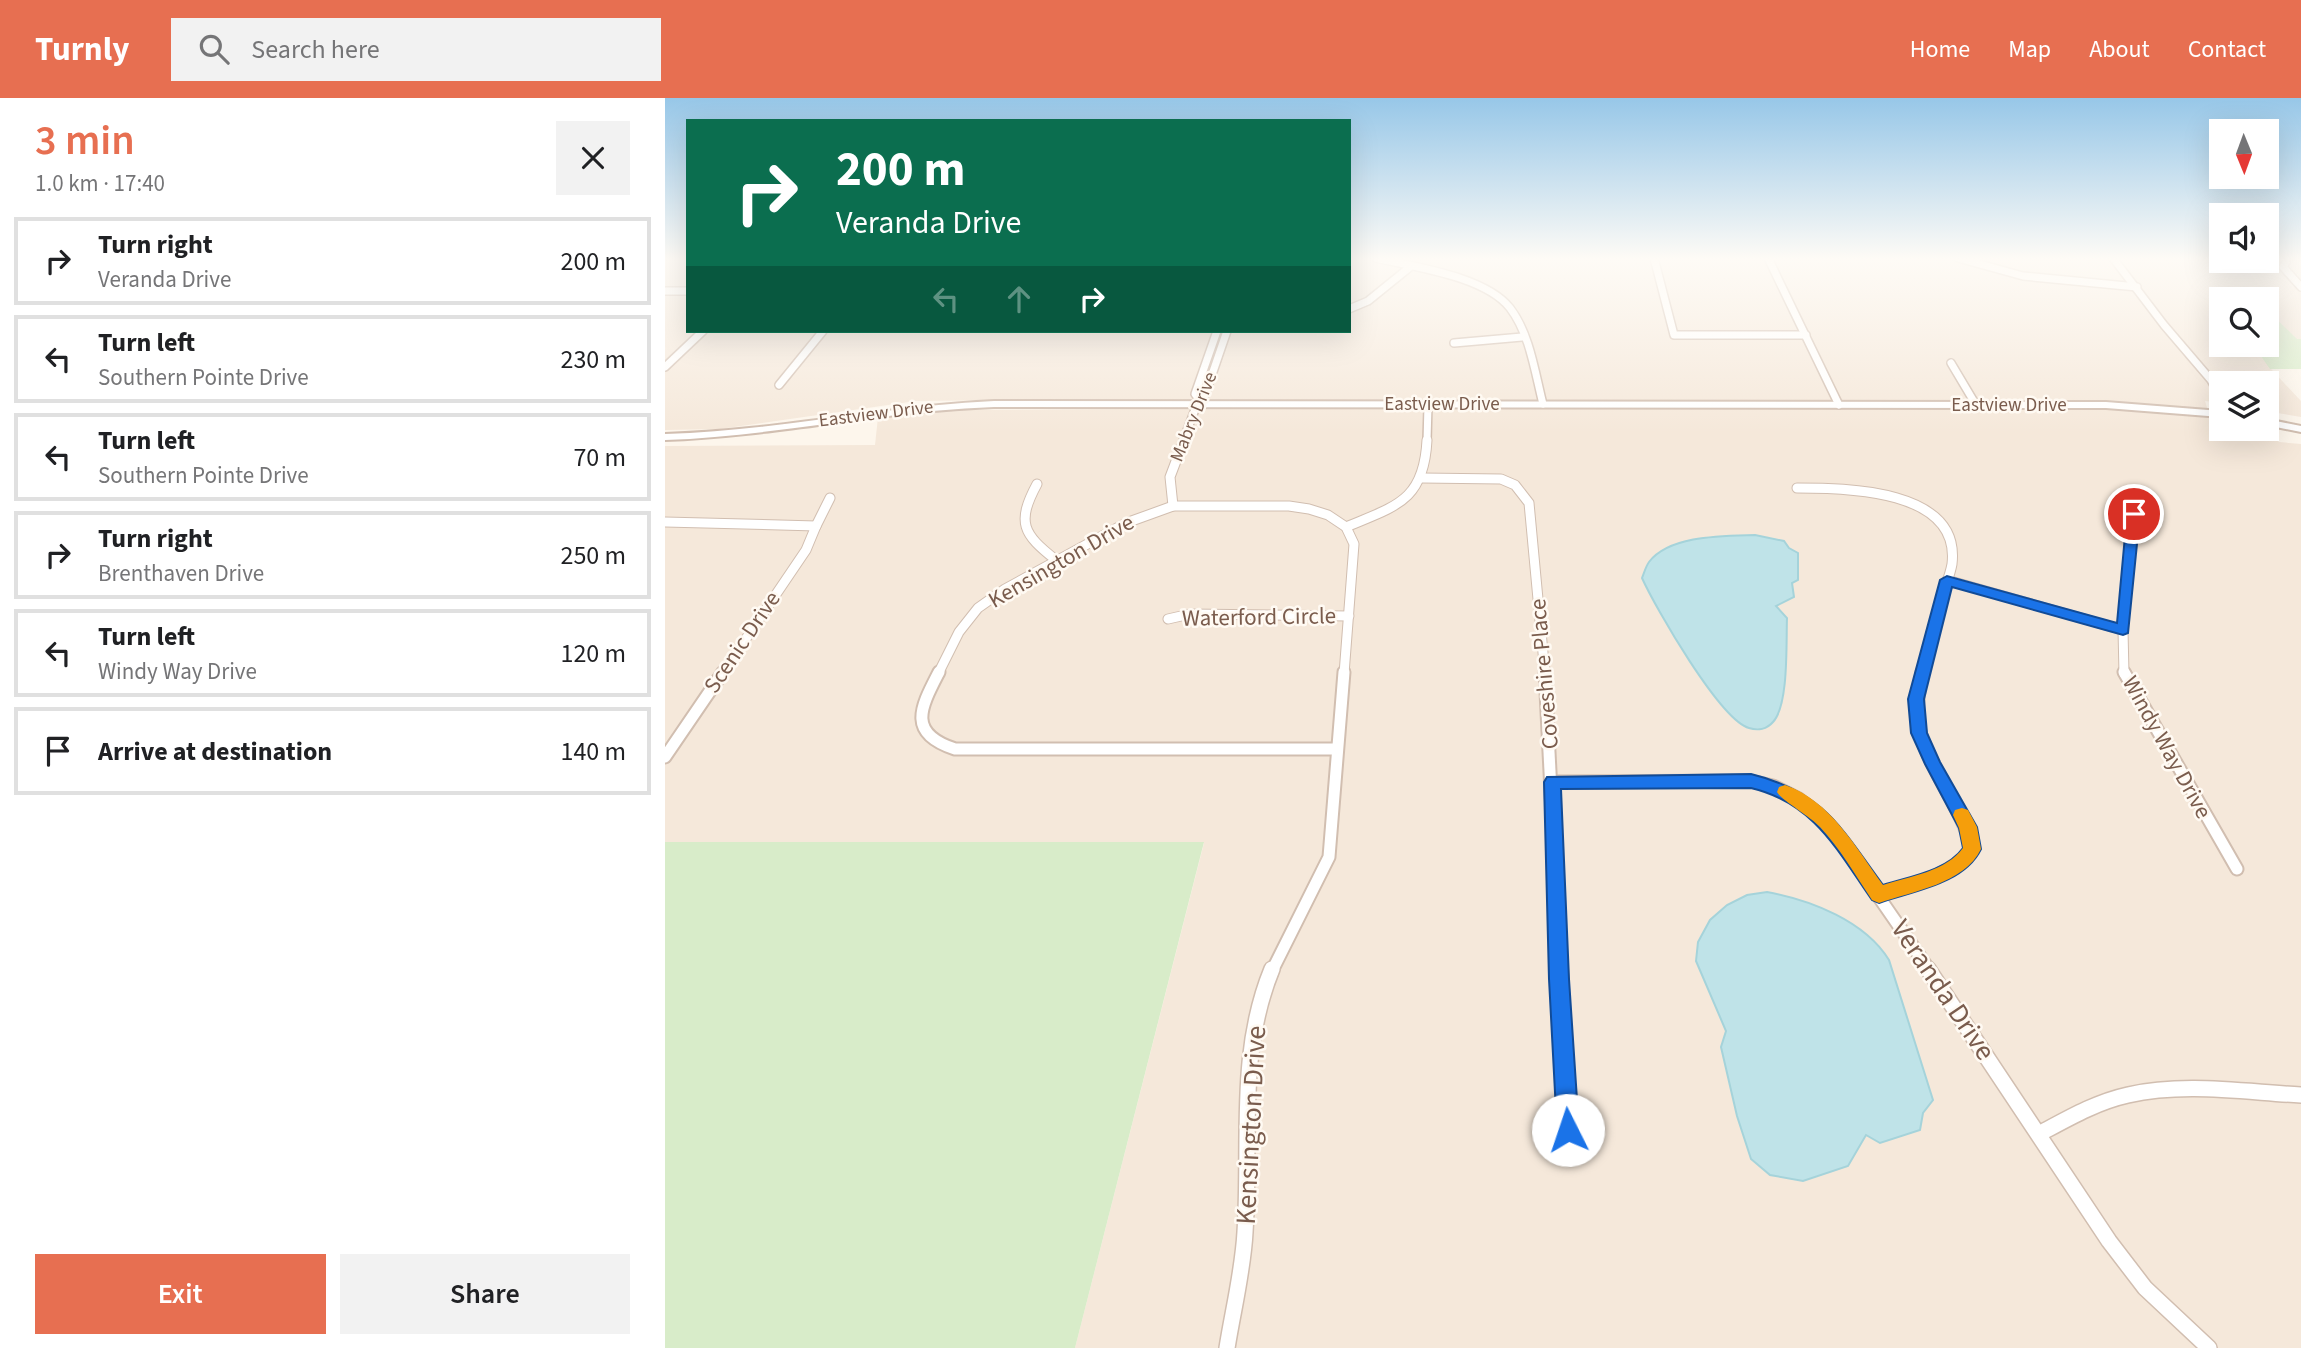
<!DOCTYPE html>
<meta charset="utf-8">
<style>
:root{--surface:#fff;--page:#f2f2f2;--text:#202124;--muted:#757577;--line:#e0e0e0;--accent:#e76f51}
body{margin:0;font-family:"Source Sans 3",sans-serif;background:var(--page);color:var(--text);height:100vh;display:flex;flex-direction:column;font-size:26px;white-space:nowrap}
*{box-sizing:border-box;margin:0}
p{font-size:23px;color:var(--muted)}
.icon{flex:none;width:38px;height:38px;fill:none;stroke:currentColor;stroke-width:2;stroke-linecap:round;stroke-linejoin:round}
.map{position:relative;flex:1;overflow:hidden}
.sheet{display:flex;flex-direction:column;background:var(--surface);width:665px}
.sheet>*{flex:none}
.hud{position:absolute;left:21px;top:21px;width:665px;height:214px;border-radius:0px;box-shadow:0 7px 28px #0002;background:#0b6e4f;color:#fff;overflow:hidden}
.needle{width:46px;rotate:179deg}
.controls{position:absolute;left:1544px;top:21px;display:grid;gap:14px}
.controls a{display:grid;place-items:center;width:70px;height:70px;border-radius:0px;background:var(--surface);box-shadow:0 7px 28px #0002;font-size:35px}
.pin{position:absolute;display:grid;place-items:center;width:60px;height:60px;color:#fff;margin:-30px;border:4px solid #fff;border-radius:50%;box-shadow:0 2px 7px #0007}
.me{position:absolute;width:77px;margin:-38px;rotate:356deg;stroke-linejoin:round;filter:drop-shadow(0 0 5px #0008)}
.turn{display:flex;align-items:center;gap:24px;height:147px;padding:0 35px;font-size:32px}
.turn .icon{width:91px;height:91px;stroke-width:2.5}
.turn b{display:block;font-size:49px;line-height:60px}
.lanes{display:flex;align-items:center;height:66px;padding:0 35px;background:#0003;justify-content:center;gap:35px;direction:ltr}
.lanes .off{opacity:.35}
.round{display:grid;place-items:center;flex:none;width:74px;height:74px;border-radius:0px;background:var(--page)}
.summary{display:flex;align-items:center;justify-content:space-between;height:119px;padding:0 35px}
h1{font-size:42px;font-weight:600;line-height:52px;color:var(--accent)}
.action{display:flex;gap:14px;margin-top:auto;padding:14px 35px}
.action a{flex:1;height:80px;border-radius:0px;background:var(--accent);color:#fff;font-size:28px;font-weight:600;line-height:80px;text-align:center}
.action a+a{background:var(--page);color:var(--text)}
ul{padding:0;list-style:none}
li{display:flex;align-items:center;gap:21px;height:88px;margin:0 14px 10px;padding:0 21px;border:4px solid var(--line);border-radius:0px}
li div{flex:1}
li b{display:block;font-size:26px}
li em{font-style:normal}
header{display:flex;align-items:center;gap:42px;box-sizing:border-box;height:98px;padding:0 35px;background:var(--accent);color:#fff}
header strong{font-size:33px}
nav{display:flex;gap:38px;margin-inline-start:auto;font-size:24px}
.search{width:490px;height:63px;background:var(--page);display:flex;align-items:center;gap:18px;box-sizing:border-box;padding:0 24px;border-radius:0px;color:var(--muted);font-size:26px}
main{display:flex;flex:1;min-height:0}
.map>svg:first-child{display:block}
.residential{fill:#f5e8da;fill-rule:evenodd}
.green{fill:#d8ecc9}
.water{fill:#bfe3e8;stroke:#a5d3da;stroke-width:2}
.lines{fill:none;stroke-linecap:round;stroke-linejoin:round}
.minor-far3-casing{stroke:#d1beb0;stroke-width:10}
.minor-far2-casing{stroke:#d1beb0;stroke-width:11}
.minor-far1-casing{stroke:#d1beb0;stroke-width:15}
.minor-casing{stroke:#d1beb0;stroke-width:18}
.tertiary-casing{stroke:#d1beb0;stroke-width:4}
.minor-far3{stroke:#fff;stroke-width:7}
.minor-far2{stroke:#fff;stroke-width:9}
.minor-far1{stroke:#fff;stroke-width:11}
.minor{stroke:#fff;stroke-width:15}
.tertiary{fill:#fff;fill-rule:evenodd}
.route{fill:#1a73e8;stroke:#114b97;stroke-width:2}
.slow{fill:#f59e0b}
.labels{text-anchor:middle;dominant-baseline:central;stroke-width:5;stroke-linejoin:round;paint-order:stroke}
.far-street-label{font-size:19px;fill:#7a5c4d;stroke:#fffaf3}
.street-label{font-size:23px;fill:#7a5c4d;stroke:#fffaf3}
.near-street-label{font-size:28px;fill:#7a5c4d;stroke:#fffaf3}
</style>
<header>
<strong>Turnly</strong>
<div class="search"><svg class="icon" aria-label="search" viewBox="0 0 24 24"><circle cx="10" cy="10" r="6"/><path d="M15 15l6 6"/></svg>Search here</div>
<nav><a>Home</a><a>Map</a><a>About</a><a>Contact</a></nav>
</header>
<main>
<section class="sheet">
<div class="summary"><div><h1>3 min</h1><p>1.0 km · 17:40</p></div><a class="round"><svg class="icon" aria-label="close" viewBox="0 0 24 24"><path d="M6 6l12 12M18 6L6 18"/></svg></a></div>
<ul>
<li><svg class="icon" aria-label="right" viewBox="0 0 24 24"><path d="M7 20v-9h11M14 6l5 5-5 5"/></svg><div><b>Turn right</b><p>Veranda Drive</p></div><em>200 m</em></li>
<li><svg class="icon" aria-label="left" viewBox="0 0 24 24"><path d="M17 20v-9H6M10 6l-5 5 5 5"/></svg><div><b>Turn left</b><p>Southern Pointe Drive</p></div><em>230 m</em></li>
<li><svg class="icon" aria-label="left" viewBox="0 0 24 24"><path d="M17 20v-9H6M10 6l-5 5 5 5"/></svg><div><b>Turn left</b><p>Southern Pointe Drive</p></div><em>70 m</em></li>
<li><svg class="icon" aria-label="right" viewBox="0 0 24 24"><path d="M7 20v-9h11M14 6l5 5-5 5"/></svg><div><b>Turn right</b><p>Brenthaven Drive</p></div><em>250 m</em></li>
<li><svg class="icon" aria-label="left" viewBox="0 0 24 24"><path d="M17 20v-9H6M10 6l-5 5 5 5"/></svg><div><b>Turn left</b><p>Windy Way Drive</p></div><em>120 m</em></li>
<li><svg class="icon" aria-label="arrive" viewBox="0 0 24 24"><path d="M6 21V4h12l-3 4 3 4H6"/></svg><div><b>Arrive at destination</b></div><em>140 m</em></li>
</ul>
<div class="action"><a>Exit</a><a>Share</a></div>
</section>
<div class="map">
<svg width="1636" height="1250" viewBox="0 0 1636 1250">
<rect width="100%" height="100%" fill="#fdf6ec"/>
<!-- residential -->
<path class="residential" d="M 0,160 L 23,160 L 23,233 L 684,233 L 684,160 L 1556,160 L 1556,163 L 1636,160 L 1636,271 L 1606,271 L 1636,303 L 1636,319 L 1601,313 L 1601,285 L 1556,285 L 1556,305 L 1540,303 L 1545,319 L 1556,321 L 1556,331 L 1601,329 L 1614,344 L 1636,346 L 1636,1250 L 410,1250 L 539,745 L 0,744 L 0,348 L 210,347 L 213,319 L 286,312 L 470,311 L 474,301 L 251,303 L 55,331 L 0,332 ZM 1556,201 L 1601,201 L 1601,247 L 1556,247 Z"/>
<!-- green -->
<g class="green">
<polygon points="1601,211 1632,241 1636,241 1636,271 1605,271 1588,247 1601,247"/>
<polygon points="0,744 539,744 410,1250 0,1250"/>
</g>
<!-- water -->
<g class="water">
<path d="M 1090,437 L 1119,443 L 1124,450 L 1133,455 L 1133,482 L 1127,485 L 1129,499 L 1111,508 L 1122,520 C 1121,544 1124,607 1108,624 C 1102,631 1093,633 1084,630 C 1055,622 990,509 977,480 C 979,475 981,468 984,464 C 1005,437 1058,438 1090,437 Z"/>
<path d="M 1102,794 C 1146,802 1200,823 1224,862 L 1268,1002 L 1258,1015 L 1255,1032 L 1215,1045 L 1201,1037 L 1183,1068 L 1138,1083 L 1105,1077 L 1086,1061 L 1072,1018 L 1056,949 L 1061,933 L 1031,863 L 1033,844 L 1045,822 L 1062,807 L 1082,797 Z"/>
</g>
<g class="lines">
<!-- minor-far3 casing -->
<g class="minor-far3-casing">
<g id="minor-far3">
<path d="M 711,160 C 749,169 820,178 845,210 C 865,236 870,275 878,306"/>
<polyline points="989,160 1009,237 1141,237"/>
<polyline points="1103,160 1174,307"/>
<polyline points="1293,160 1358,178 1472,189"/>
<polyline points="1448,160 1499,227 1546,282 1556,300"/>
<polyline points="1621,164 1618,169 1636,189"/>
<polyline points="0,193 23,193"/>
<polyline points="684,211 703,203 745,169"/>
<polyline points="789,245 857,239"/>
<polyline points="1286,265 1311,307"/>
<polyline points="0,269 38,233"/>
<polyline points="114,287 158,233"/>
<polyline points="534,301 530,296 552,233"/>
<polyline points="518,343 534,301 540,297 562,233"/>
<polyline points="762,343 763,307"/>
</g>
</g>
<!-- minor-far2 casing -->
<g class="minor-far2-casing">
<g id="minor-far2">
<polyline points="757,380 836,381 850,387 864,405 880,576"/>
<path d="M 372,386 C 351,425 358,436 391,462"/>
<path d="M 1132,390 C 1181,390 1296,391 1287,466 C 1285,478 1279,491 1276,502 C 1269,527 1262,551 1257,576"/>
<polyline points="508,408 505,379 519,342"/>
<polyline points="0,424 151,428 165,400"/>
<path d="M 681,429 C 731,408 759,403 762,342"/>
<polyline points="1282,482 1458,532"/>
<polyline points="503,521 525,516 684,518"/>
<polyline points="57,576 141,452 151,428"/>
<polyline points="273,576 294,534 313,510 340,491 461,425 508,408 624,408 644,411 663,417 681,429 689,446 679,576"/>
<polyline points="1459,576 1458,532 1470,395"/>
</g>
</g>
<!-- minor-far1 casing -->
<g class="minor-far1-casing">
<g id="minor-far1">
<path d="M 274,574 C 256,609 241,635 290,651 L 672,651"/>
<polyline points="880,574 895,873"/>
<polyline points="1459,574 1572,771"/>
<polyline points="0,659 58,574"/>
<polyline points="888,684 1085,683 1108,688 1134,701 1162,724 1265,873"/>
<path d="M 1214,796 C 1248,786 1283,780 1307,751 C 1296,706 1259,666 1253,624 C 1251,608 1254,590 1257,574"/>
<polyline points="607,873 664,759 679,574"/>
</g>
</g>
<!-- minor casing -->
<g class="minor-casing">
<g id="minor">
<polyline points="895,871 903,1032"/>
<polyline points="1263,871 1444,1143 1480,1190 1544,1250"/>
<path d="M 1374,1036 C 1402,1021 1431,1004 1463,997 C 1519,984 1579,994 1636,997"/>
<path d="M 562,1250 C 568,1212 578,1173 580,1134 C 586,1044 572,956 607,871"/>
</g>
</g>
<!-- tertiary casing -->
<g class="tertiary-casing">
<g id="tertiary">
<path d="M 329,303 L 1441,304 L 1556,313 L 1556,319 L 1441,310 L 329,309 C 219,313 111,338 0,342 L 0,336 C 111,333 219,308 329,303 Z"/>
<polygon points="1601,321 1636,328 1636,334 1601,327"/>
</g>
</g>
<!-- minor-far3 -->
<use href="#minor-far3" class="minor-far3"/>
<!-- minor-far2 -->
<use href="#minor-far2" class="minor-far2"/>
<!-- minor-far1 -->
<use href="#minor-far1" class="minor-far1"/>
<!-- minor -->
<use href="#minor" class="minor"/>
<!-- tertiary -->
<use href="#tertiary" class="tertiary"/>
</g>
<!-- sky -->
<linearGradient id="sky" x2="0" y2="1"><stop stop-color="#97c7e8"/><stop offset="0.48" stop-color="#fefbf6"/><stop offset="1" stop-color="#fefbf6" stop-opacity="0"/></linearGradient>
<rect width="1636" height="335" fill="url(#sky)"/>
<!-- route -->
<path class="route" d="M 1469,412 L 1475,416 L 1463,535 L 1458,537 L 1287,489 L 1259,601 L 1262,635 L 1275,664 L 1312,729 L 1316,751 C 1299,786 1248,793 1214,805 L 1207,802 C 1172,752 1149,705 1086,690 L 896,691 L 904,881 L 914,1032 L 911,1039 L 903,1042 L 895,1039 L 892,1032 L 884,881 L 879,684 L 882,679 L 1086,676 C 1159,694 1176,730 1218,787 C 1243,779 1282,773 1298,750 L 1294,730 L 1260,666 L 1246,635 L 1243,601 L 1275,482 L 1282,478 L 1452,525 L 1462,416 Z"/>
<!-- slow -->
<path class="slow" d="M 1120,687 C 1166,703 1191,750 1218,787 C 1243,779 1282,773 1298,750 L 1294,730 L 1288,717 L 1290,712 L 1297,710 L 1303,712 L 1312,729 L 1316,751 C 1299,786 1248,793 1214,805 L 1207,802 C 1191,778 1175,750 1155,729 C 1146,719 1116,702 1112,694 L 1114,689 Z"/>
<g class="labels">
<!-- far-street labels -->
<g class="far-street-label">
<text x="777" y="306">Eastview Drive</text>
<text x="1344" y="307">Eastview Drive</text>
<text transform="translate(211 316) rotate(-7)">Eastview Drive</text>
<text transform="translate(529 319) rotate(-68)">Mabry Drive</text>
</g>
<!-- street labels -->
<g class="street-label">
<text transform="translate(396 463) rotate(-30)">Kensington Drive</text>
<text transform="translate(594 519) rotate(-1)">Waterford Circle</text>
<text transform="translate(77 544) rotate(-56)">Scenic Drive</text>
<text transform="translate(879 576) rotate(-95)">Coveshire Place</text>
<text transform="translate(1502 649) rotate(61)">Windy Way Drive</text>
</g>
<!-- near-street labels -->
<g class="near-street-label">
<text transform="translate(1278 892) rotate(56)">Veranda Drive</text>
<text transform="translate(586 1027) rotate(-87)">Kensington Drive</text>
</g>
</g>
</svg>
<div class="controls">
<a><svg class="needle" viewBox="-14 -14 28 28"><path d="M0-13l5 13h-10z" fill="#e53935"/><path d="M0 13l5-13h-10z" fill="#757577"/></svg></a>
<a><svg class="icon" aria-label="sound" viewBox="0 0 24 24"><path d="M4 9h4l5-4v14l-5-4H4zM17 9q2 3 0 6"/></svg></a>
<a><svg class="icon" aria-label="search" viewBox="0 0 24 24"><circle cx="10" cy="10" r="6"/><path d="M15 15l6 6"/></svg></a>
<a><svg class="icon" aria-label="layers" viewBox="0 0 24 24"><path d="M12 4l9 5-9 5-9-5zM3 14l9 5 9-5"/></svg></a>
</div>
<div class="pin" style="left:1469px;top:416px;background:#d93025"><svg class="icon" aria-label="arrive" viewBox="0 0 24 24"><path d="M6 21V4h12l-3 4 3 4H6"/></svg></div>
<svg class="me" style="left:903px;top:1032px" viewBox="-20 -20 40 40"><circle r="19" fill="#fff"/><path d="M0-13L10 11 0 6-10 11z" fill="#1a73e8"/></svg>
<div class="hud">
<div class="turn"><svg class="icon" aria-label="right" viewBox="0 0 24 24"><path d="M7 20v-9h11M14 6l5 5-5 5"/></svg><div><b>200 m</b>Veranda Drive</div></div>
<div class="lanes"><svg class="icon off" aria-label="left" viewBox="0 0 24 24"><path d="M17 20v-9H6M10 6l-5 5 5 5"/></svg><svg class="icon off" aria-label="ahead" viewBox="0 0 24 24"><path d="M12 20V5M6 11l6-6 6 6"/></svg><svg class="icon" aria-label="right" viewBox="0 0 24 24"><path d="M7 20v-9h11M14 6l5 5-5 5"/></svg></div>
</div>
</div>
</main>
